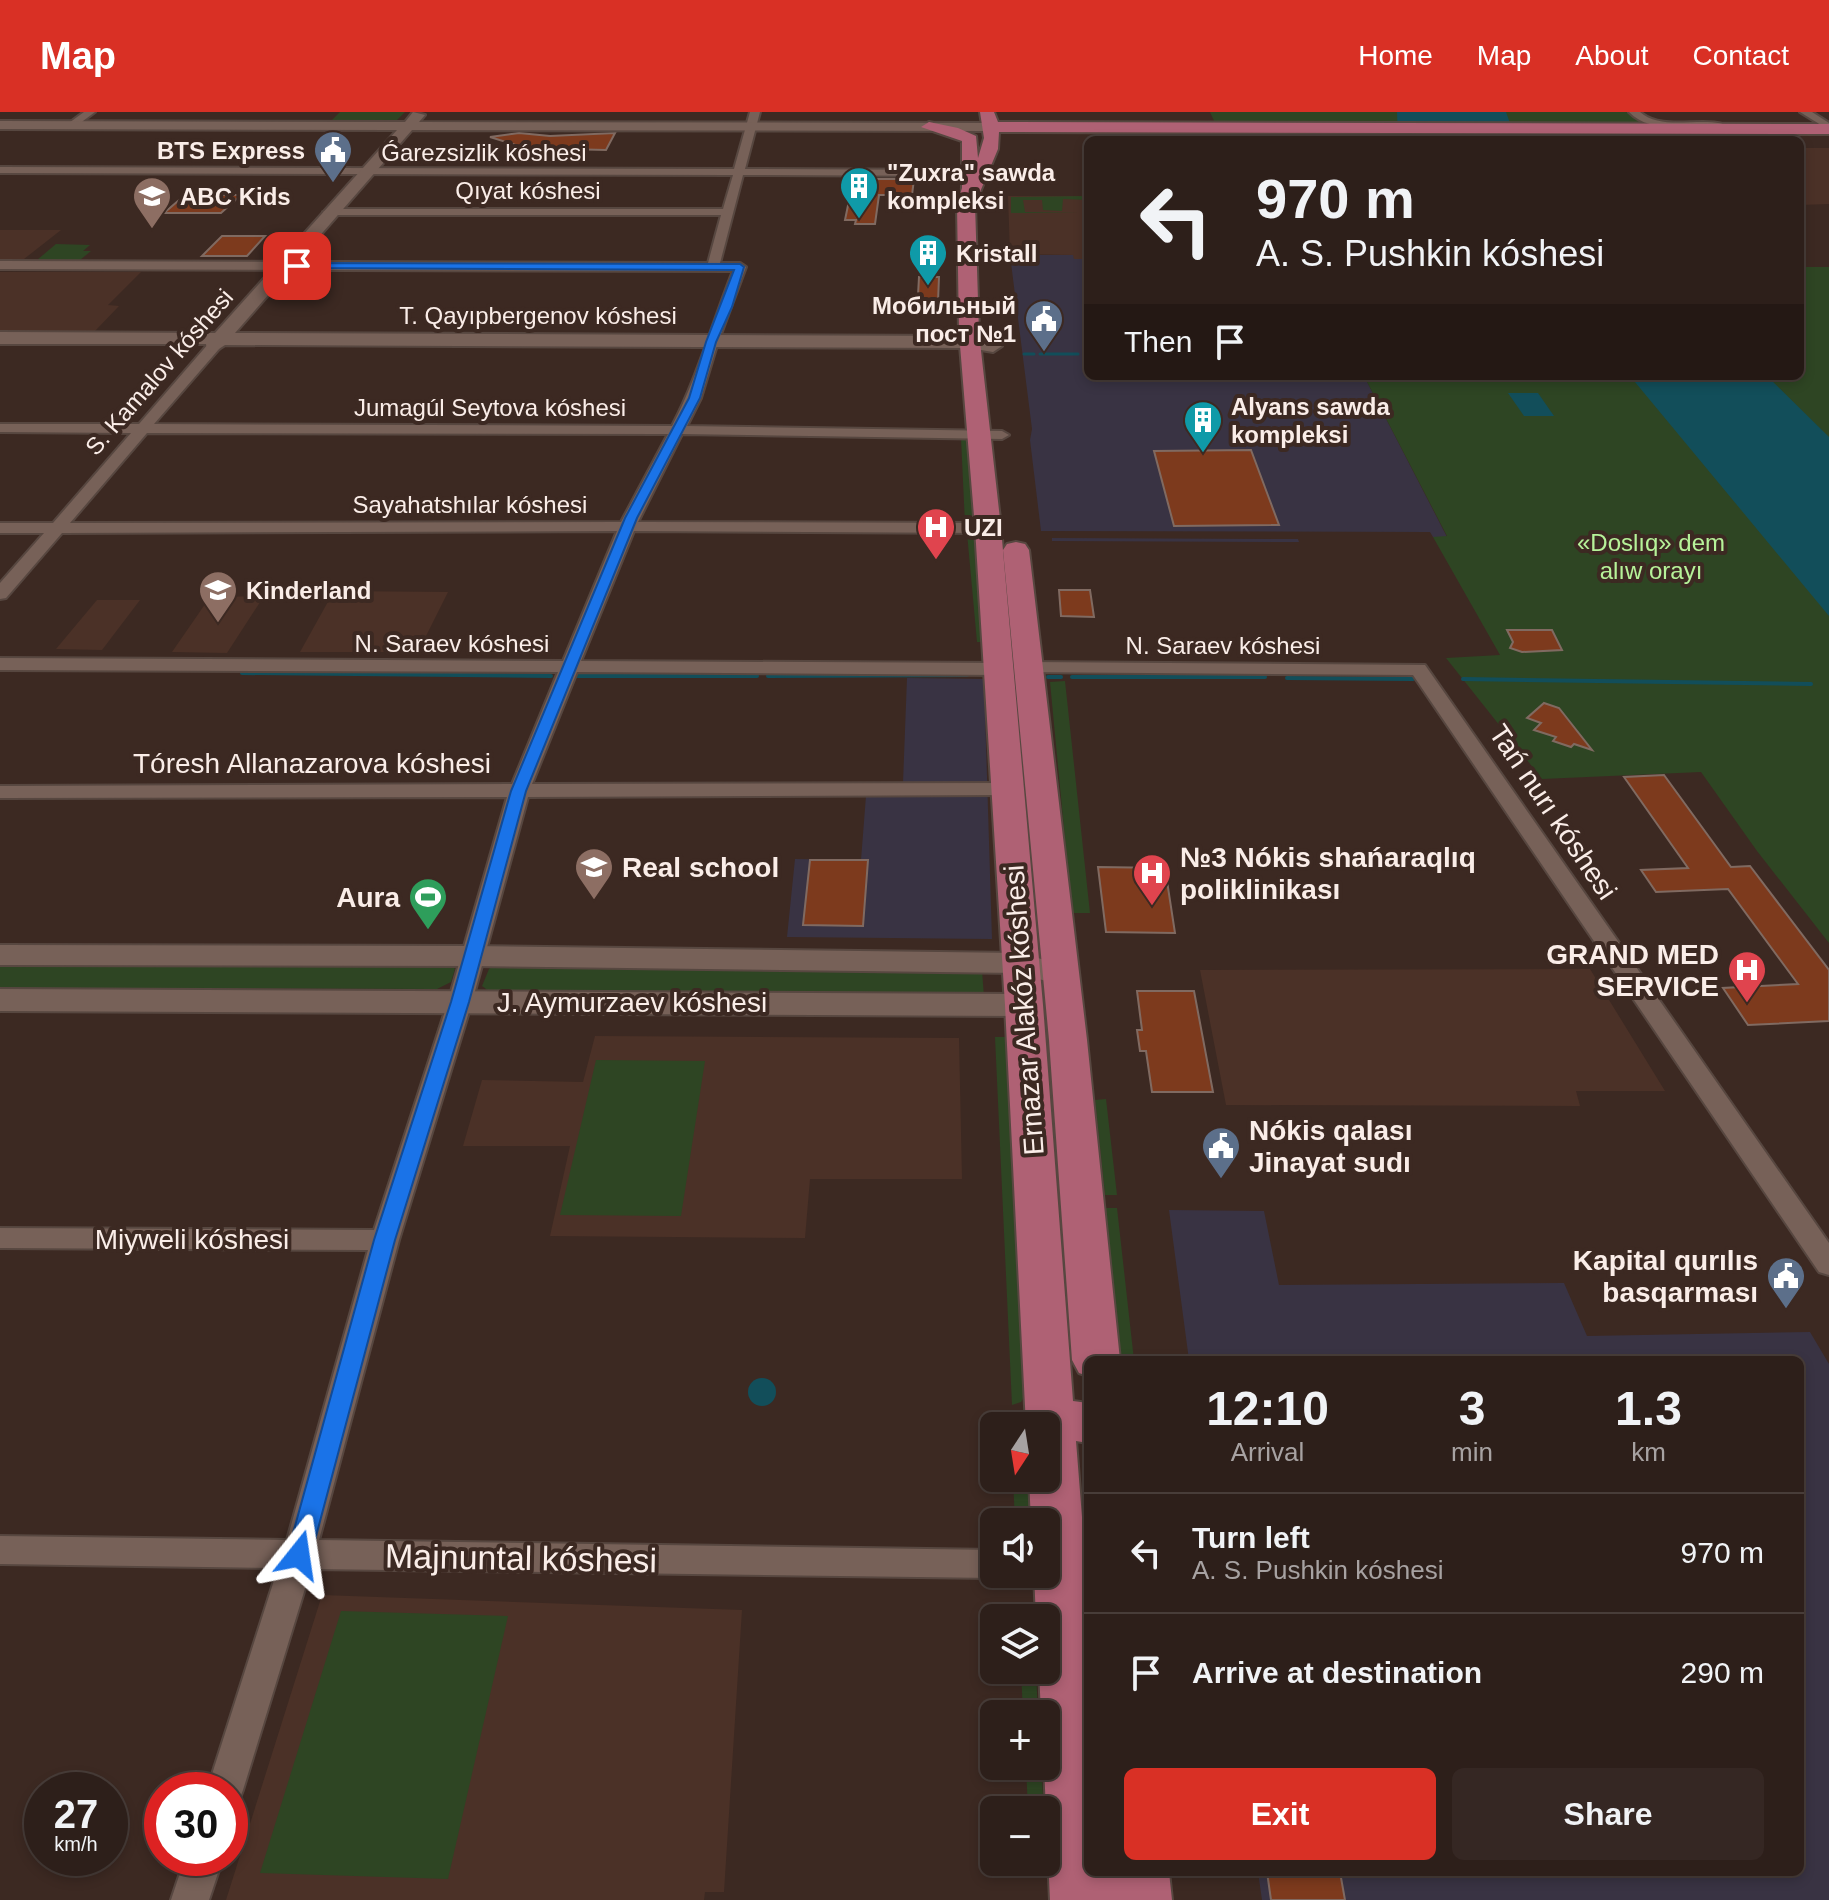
<!DOCTYPE html>
<meta charset="utf-8">
<style>
:root{--surface:#2d1f1a;--page:#352723;--text:#f1f3f6;--muted:#a7a2a2;--line:#483d39;--accent:#d93025}
body{margin:0;font-family:Arial,sans-serif;background:var(--page);color:var(--text);height:100vh;display:flex;flex-direction:column;font-size:30px;white-space:nowrap}
*{box-sizing:border-box;margin:0}
p{font-size:26px;color:var(--muted)}
.icon{flex:none;width:44px;height:44px;fill:none;stroke:currentColor;stroke-width:2;stroke-linecap:round;stroke-linejoin:round}
.map{position:relative;flex:1;overflow:hidden}
.panel{position:absolute;left:1084px;top:1244px;width:720px;height:520px;display:flex;flex-direction:column;background:var(--surface);border-radius:12px;box-shadow:0 4px 12px #0003,0 0 0 2px var(--line)}
.panel>*{flex:none}
.top-card{position:absolute;left:1084px;top:24px;width:720px;height:244px;border-radius:12px;box-shadow:0 4px 12px #0003,0 0 0 2px var(--line);background:#2d1f1a;color:var(--text);overflow:hidden}
.needle{width:52px;rotate:192deg}
.fabs{position:absolute;left:980px;top:1300px;display:grid;gap:16px}
.fabs a{display:grid;place-items:center;width:80px;height:80px;border-radius:12px;background:var(--surface);box-shadow:0 4px 12px #0003,0 0 0 2px var(--line);font-size:40px}
.speed{position:absolute;left:24px;top:1660px;display:flex;gap:16px;font-size:40px;font-weight:700;text-align:center}
.speed>*{display:grid;place-content:center;width:104px;height:104px;border-radius:50%;background:var(--surface);box-shadow:0 4px 12px #0003,0 0 0 2px var(--line);line-height:1}
.speed small{font-size:20px;font-weight:400}
.speed .limit{border:12px solid #d22;background:#fff;color:#111}
.pin{position:absolute;display:grid;place-items:center;width:68px;height:68px;color:#fff;margin:-34px;border-radius:16px;box-shadow:0 4px 12px #0006}
.me{position:absolute;width:88px;margin:-44px;rotate:15deg;stroke-linejoin:round;filter:drop-shadow(0 0 6px #0008)}
.turn{display:flex;align-items:center;gap:28px;height:168px;padding:0 40px;font-size:36px}
.turn .icon{width:104px;height:104px;stroke-width:2.5}
.turn b{display:block;font-size:56px;line-height:68px}
.then{display:flex;align-items:center;height:76px;padding:0 40px;background:#0003;gap:16px;font-size:30px}
.eta{display:flex;justify-content:space-evenly;align-items:center;height:136px;text-align:center}
.eta b{font-size:48px;font-weight:600;line-height:56px}
.primary-button{display:flex;gap:16px;margin-top:auto;padding:16px 40px}
.primary-button a{flex:1;height:92px;border-radius:12px;background:var(--accent);color:#fff;font-size:32px;font-weight:600;line-height:92px;text-align:center}
.primary-button a+a{background:var(--page);color:var(--text)}
ul{padding:0;list-style:none}
li{display:flex;align-items:center;gap:24px;height:120px;padding:0 40px;border-top:2px solid var(--line)}
li div{flex:1}
li b{display:block;font-size:30px}
li em{font-style:normal}
header{display:flex;align-items:center;gap:48px;box-sizing:border-box;height:112px;padding:0 40px;background:var(--accent);color:#fff}
header strong{font-size:38px}
nav{display:flex;gap:44px;margin-inline-start:auto;font-size:28px}
.map>svg:first-child{display:block}
.commercial{fill:#393343}
.built{fill:#4b3127}
.green{fill:#2e4523}
.water{fill:#124e5a}
.lines{fill:none;stroke-linecap:round;stroke-linejoin:round}
.stream-far1{stroke:#124e5a;stroke-width:3}
.stream{stroke:#124e5a;stroke-width:4}
.building{fill:#7d3a1d;stroke:#806a61;stroke-width:2}
.street-casing{stroke:#574740;stroke-width:4}
.secondary-casing{stroke:#574740;stroke-width:4}
.primary-casing{stroke:#574740;stroke-width:4}
.street{fill:#776158;fill-rule:evenodd}
.secondary{fill:#776158;fill-rule:evenodd}
.primary{fill:#af6174;fill-rule:evenodd}
.route{fill:#1a73e8;stroke:#114b97;stroke-width:2}
.labels{text-anchor:middle;dominant-baseline:central;stroke-width:8;stroke-linejoin:round;paint-order:stroke}
.far-poi-label{font-size:24px;font-weight:bold;fill:#faede8;stroke:#3c2922;text-anchor:start}
.far-street-label{font-size:24px;fill:#faede8;stroke:#3c2922}
.far-park-label{font-size:24px;fill:#b6f299;stroke:#3c2922}
.street-label{font-size:28px;fill:#faede8;stroke:#3c2922}
.poi-label{font-size:28px;font-weight:bold;fill:#faede8;stroke:#3c2922;text-anchor:start}
.near-street-label{font-size:34px;fill:#faede8;stroke:#3c2922}
</style>
<header>
<strong>Map</strong>
<nav><a>Home</a><a>Map</a><a>About</a><a>Contact</a></nav>
</header>
<div class="map">
<svg width="1829" height="1788" viewBox="0 0 1829 1788">
<rect width="100%" height="100%" fill="#3c2922"/>
<!-- commercial -->
<g class="commercial">
<polygon points="1010,143 1074,143 1075,147 1088,147 1088,264 1364,264 1447,425 1433,425 1430,420 1041,419 1030,328 1032,317"/>
<polygon points="1052,426 1298,427 1299,430 1052,429"/>
<polygon points="907,566 984,567 992,827 787,825 795,747 861,748 867,671 903,671"/>
<polygon points="1169,1098 1264,1099 1279,1173 1564,1171 1587,1224 1810,1220 1829,1252 1829,1788 1262,1788 1258,1760 1800,1760 1800,1248 1189,1248"/>
</g>
<!-- built -->
<g class="built">
<polygon points="1800,36 1829,36 1829,92 1800,93"/>
<polygon points="1008,84 1088,84 1088,147 1074,147 1073,143 1010,142"/>
<polygon points="0,118 61,118 24,147 0,147"/>
<polygon points="0,160 141,160 108,193 119,194 95,219 0,219"/>
<polygon points="334,479 448,480 418,540 300,540"/>
<polygon points="264,484 227,541 172,540 210,485"/>
<polygon points="97,488 140,488 102,538 56,537"/>
<polygon points="1590,857 1665,979 1576,979 1580,994 1226,993 1200,858"/>
<polygon points="595,924 959,926 962,1067 810,1067 805,1126 550,1124 570,1034 463,1034 482,968 583,970"/>
<polygon points="322,1483 742,1498 724,1780 705,1780 704,1788 226,1788"/>
</g>
<!-- green -->
<g class="green">
<polygon points="340,0 405,0 396,9 331,9"/>
<polygon points="1210,0 1628,0 1641,10 1610,11 1777,23 1623,23 1772,26 1198,28 1162,19 1215,11"/>
<polygon points="1088,84 1088,88 1063,87 1062,99 1043,98 1042,88 1023,88 1025,100 1078,101 1011,101 1011,85"/>
<polygon points="56,132 90,133 83,139 91,139 80,148 37,148"/>
<polygon points="1800,155 1829,155 1829,831 1757,739 1701,660 1542,667 1446,546 1500,543 1433,425 1447,424 1364,264 1800,264"/>
<polygon points="961,326 968,328 973,410 965,412"/>
<polygon points="967,421 975,423 983,530 977,530"/>
<polygon points="1065,569 1090,801 1072,801 1050,570"/>
<polygon points="0,851 450,852 455,857 451,870 437,877 0,876"/>
<polygon points="493,854 982,858 984,885 490,880 482,874 489,857"/>
<polygon points="995,925 1007,925 1027,1280 1021,1290 1012,1293"/>
<polygon points="596,948 705,949 681,1104 560,1103"/>
<polygon points="1106,987 1117,1083 1105,1083 1095,988"/>
<polygon points="1105,1096 1117,1096 1134,1248 1121,1248"/>
<polygon points="1013,1366 1029,1366 1031,1410 1015,1410"/>
<polygon points="341,1499 508,1504 448,1767 260,1761"/>
<polygon points="1021,1558 1036,1558 1038,1602 1023,1602"/>
<polygon points="1026,1654 1041,1654 1044,1698 1028,1698"/>
</g>
<!-- water -->
<g class="water">
<polygon points="1397,0 1506,0 1516,28 1398,28"/>
<polygon points="1630,264 1767,264 1829,325 1829,504"/>
<polygon points="1508,281 1538,281 1554,304 1524,304"/>
<circle cx="762" cy="1280" r="14"/>
</g>
<g class="lines">
<!-- stream-far1 -->
<g class="stream-far1">
<polyline points="1024,242 1034,242"/>
<polyline points="1040,242 1078,242"/>
<polyline points="1084,242 1088,242"/>
</g>
<!-- stream -->
<g class="stream">
<polyline points="242,561 551,564"/>
<polyline points="576,564 757,564"/>
<polyline points="768,564 967,563"/>
<polyline points="1048,565 1061,565"/>
<polyline points="1072,565 1265,565"/>
<polyline points="1287,566 1413,567"/>
<polyline points="1463,567 1811,572"/>
</g>
</g>
<!-- building -->
<g class="building">
<polygon points="519,21 550,24 615,21 606,38 525,36 490,25"/>
<polygon points="864,67 914,67 912,83 879,83 875,112 855,112 856,108 845,108 853,69 864,69"/>
<polygon points="185,83 241,83 221,101 164,101"/>
<polygon points="222,124 265,124 247,144 202,144"/>
<polygon points="919,165 939,165 938,190 934,190 933,203 917,202"/>
<polygon points="1251,338 1279,413 1174,414 1154,339"/>
<polygon points="1059,478 1090,478 1094,505 1061,504"/>
<polygon points="1507,518 1552,518 1562,538 1522,540 1510,536 1513,530"/>
<polygon points="1544,591 1559,596 1592,638 1574,632 1571,635 1553,629 1556,625 1534,618 1541,611 1527,606"/>
<polygon points="1664,663 1731,755 1750,754 1829,858 1829,909 1748,913 1723,876 1798,872 1728,777 1656,780 1641,758 1688,756 1624,665"/>
<polygon points="810,748 868,748 863,814 803,813"/>
<polygon points="1098,755 1165,756 1175,821 1106,820"/>
<polygon points="1137,879 1194,879 1213,980 1152,980 1146,939 1140,939 1137,918 1142,918"/>
<polygon points="1267,1760 1340,1760 1345,1788 1271,1788"/>
</g>
<g class="lines">
<!-- street casing -->
<g class="street-casing">
<g id="street">
<polygon points="84,0 95,0 75,15 69,15 69,11"/>
<path d="M 750,0 L 760,0 L 745,57 L 968,58 L 982,53 L 987,56 L 969,64 L 743,63 L 720,151 L 740,151 L 746,155 L 718,230 L 701,286 L 687,314 L 1002,319 L 1009,323 L 1002,327 L 682,322 L 638,410 L 988,411 L 996,416 L 988,421 L 634,419 L 581,549 L 999,551 L 1008,557 L 999,563 L 577,560 L 532,672 L 1008,671 L 1018,677 L 1008,683 L 528,685 L 472,890 L 399,1128 L 319,1428 L 994,1438 L 994,1462 L 1006,1462 L 994,1466 L 311,1457 L 243,1678 L 238,1691 L 230,1694 L 230,1678 L 207,1678 L 278,1456 L 0,1452 L 0,1424 L 287,1428 L 368,1138 L 0,1136 L 0,1116 L 374,1118 L 448,890 L 507,685 L 0,686 L 0,674 L 512,672 L 558,560 L 0,558 L 0,546 L 563,549 L 617,419 L 62,421 L 6,486 L 0,487 L 0,471 L 44,421 L 0,421 L 0,411 L 53,411 L 131,321 L 0,320 L 0,312 L 139,312 L 209,231 L 214,230 L 221,234 L 219,237 L 154,312 L 672,314 C 697,267 713,209 733,159 L 0,157 L 0,149 L 708,151 L 721,103 L 329,103 L 323,100 L 329,97 L 723,97 L 733,63 L 0,61 L 0,55 L 734,57 ZM 147,321 L 668,322 L 621,410 L 70,411 Z"/>
<path d="M 1629,0 L 1640,0 C 1665,22 1710,0 1734,17 L 1729,20 C 1699,5 1655,27 1629,0 Z"/>
<polygon points="1800,0 1812,0 1829,11 1829,18"/>
<polygon points="1027,550 1425,553 1829,1131 1829,1163 1819,1160 1413,563 1020,560 1018,556"/>
<polygon points="185,1746 223,1746 209,1788 171,1788"/>
</g>
</g>
<!-- secondary casing -->
<g class="secondary-casing">
<g id="secondary">
<polygon points="413,0 425,3 419,10 991,11 998,15 991,19 412,18 235,221 969,224 1000,230 1002,234 993,240 969,236 225,233 214,240 207,238 206,232 0,232 0,220 215,221 397,18 0,17 0,9 405,10"/>
<polygon points="0,833 473,834 1021,841 1058,852 1063,859 1058,866 1046,869 1018,861 473,854 0,853"/>
<polygon points="0,877 1024,882 1036,885 1041,893 1036,901 1024,904 0,899"/>
</g>
</g>
<!-- primary casing -->
<g class="primary-casing">
<g id="primary">
<polygon points="980,0 994,0 998,10 1829,12 1829,22 999,20 998,37 975,92 979,221 1001,416 1043,893 1073,1289 1088,1291 1088,1331 1076,1329 1088,1481 1088,1760 1169,1760 1172,1788 1050,1788 1044,1654 1046,1602 1041,1602 1039,1558 1046,1558 1046,1506 1036,1506 1034,1462 1046,1462 1046,1410 1031,1410 1029,1366 1046,1366 1046,1314 1026,1314 1005,893 975,416 959,221 957,92 962,76 962,29 921,15 929,10 958,16 976,24 978,46 984,26"/>
<polygon points="1016,430 1025,432 1029,438 1087,928 1120,1248 1088,1248 1088,1264 1079,1261 1072,1248 1049,928 1003,438 1007,432"/>
</g>
</g>
<!-- street -->
<use href="#street" class="street"/>
<!-- secondary -->
<use href="#secondary" class="secondary"/>
<!-- primary -->
<use href="#primary" class="primary"/>
</g>
<!-- route -->
<polygon class="route" points="297,151 740,152 744,155 732,195 716,230 700,286 637,406 526,679 469,890 395,1128 311,1443 308,1450 299,1454 290,1450 287,1443 374,1128 451,890 511,679 625,406 689,286 706,230 734,158 293,156"/>
<!-- icons -->
<defs>
<g id="civic-pin" transform="scale(2)"><path d="M0 17L-7.5 6A9.5 9.5 0 1 1 7.5 6Z" fill="#5c6f8a" stroke="#3c2922"/><path d="M-.6-6.5H3V-4.5H.6V-3L4-1V1h2V6H-6V1h2V-1L-.6-3ZM-1.2 2.5V6h2.4V2.5Z" fill="#fff"/></g>
<g id="building-pin" transform="scale(2)"><path d="M0 17L-7.5 6A9.5 9.5 0 1 1 7.5 6Z" fill="#0f9aa8" stroke="#3c2922"/><path d="M-4-6H4V6H1V3H-1V6H-4ZM-2.5-4.3h1.7v1.8h-1.7ZM.8-4.3h1.7v1.8H.8ZM-2.5-1h1.7V.8h-1.7ZM.8-1h1.7V.8H.8Z" fill="#fff"/></g>
<g id="school-pin" transform="scale(2)"><path d="M0 17L-7.5 6A9.5 9.5 0 1 1 7.5 6Z" fill="#8d6e63" stroke="#3c2922"/><path d="M0-5L7-2L0 1L-7-2ZM-4 1L0 2.5L4 1V4Q0 6-4 4Z" fill="#fff"/></g>
<g id="hospital-pin" transform="scale(2)"><path d="M0 17L-7.5 6A9.5 9.5 0 1 1 7.5 6Z" fill="#e0444e" stroke="#3c2922"/><path d="M-5-5h3v3.5h4V-5h3V5h-3V1.5h-4V5h-3Z" fill="#fff"/></g>
<g id="stadium-pin" transform="scale(2)"><path d="M0 17L-7.5 6A9.5 9.5 0 1 1 7.5 6Z" fill="#2e9e5b" stroke="#3c2922"/><path d="M0-5a6.5 5 0 1 0 0 10a6.5 5 0 1 0 0-10ZM-3.5-1.8h7v3.6h-7Z" fill="#fff"/></g>
</defs>
<g fill-rule="evenodd">
<use href="#civic-pin" x="333" y="38"/>
<use href="#building-pin" x="859" y="74"/>
<use href="#school-pin" x="152" y="84"/>
<use href="#building-pin" x="928" y="141"/>
<use href="#civic-pin" x="1044" y="207"/>
<use href="#building-pin" x="1203" y="308"/>
<use href="#hospital-pin" x="936" y="415"/>
<use href="#school-pin" x="218" y="478"/>
<use href="#school-pin" x="594" y="755"/>
<use href="#hospital-pin" x="1152" y="761"/>
<use href="#stadium-pin" x="428" y="785"/>
<use href="#hospital-pin" x="1747" y="858"/>
<use href="#civic-pin" x="1221" y="1034"/>
<use href="#civic-pin" x="1786" y="1164"/>
</g>
<g class="labels">
<!-- far-poi labels -->
<g class="far-poi-label">
<text x="305" y="38" text-anchor="end">BTS Express</text>
<text x="887" y="60">"Zuxra" sawda<tspan x="887" dy="28">kompleksi</tspan></text>
<text x="180" y="84">ABC Kids</text>
<text x="956" y="141">Kristall</text>
<text x="1016" y="193" text-anchor="end">Мобильный<tspan x="1016" dy="28">пост №1</tspan></text>
<text x="1231" y="294">Alyans sawda<tspan x="1231" dy="28">kompleksi</tspan></text>
<text x="964" y="415">UZI</text>
<text x="246" y="478">Kinderland</text>
</g>
<!-- far-street labels -->
<g class="far-street-label">
<text x="484" y="40">Ǵarezsizlik kóshesi</text>
<text x="528" y="78">Qıyat kóshesi</text>
<text x="538" y="203">T. Qayıpbergenov kóshesi</text>
<text transform="translate(159 260) rotate(-49)">S. Kamalov kóshesi</text>
<text x="490" y="295">Jumagúl Seytova kóshesi</text>
<text x="470" y="392">Sayahatshılar kóshesi</text>
<text x="452" y="531">N. Saraev kóshesi</text>
<text x="1223" y="533">N. Saraev kóshesi</text>
</g>
<!-- far-park labels -->
<g class="far-park-label">
<text x="1651" y="430">«Doslıq» dem<tspan x="1651" dy="28">alıw orayı</tspan></text>
</g>
<!-- street labels -->
<g class="street-label">
<text x="312" y="651">Tóresh Allanazarova kóshesi</text>
<text transform="translate(1553 700) rotate(56)">Tań nurı kóshesi</text>
<text x="632" y="890">J. Aymurzaev kóshesi</text>
<text transform="translate(1024 898) rotate(-94)">Ernazar Alakóz kóshesi</text>
<text x="192" y="1127">Miyweli kóshesi</text>
</g>
<!-- poi labels -->
<g class="poi-label">
<text x="1180" y="745">№3 Nókis shańaraqlıq<tspan x="1180" dy="32">poliklinikası</tspan></text>
<text x="622" y="755">Real school</text>
<text x="400" y="785" text-anchor="end">Aura</text>
<text x="1719" y="842" text-anchor="end">GRAND MED<tspan x="1719" dy="32">SERVICE</tspan></text>
<text x="1249" y="1018">Nókis qalası<tspan x="1249" dy="32">Jinayat sudı</tspan></text>
<text x="1758" y="1148" text-anchor="end">Kapital qurılıs<tspan x="1758" dy="32">basqarması</tspan></text>
</g>
<!-- near-street labels -->
<g class="near-street-label">
<text transform="translate(521 1446) rotate(1)">Majnuntal kóshesi</text>
</g>
</g>
</svg>
<div class="fabs">
<a><svg class="needle" viewBox="-14 -14 28 28"><path d="M0-13l5 13h-10z" fill="#e53935"/><path d="M0 13l5-13h-10z" fill="#a7a2a2"/></svg></a>
<a><svg class="icon" aria-label="sound" viewBox="0 0 24 24"><path d="M4 9h4l5-4v14l-5-4H4zM17 9q2 3 0 6"/></svg></a>
<a><svg class="icon" aria-label="layers" viewBox="0 0 24 24"><path d="M12 4l9 5-9 5-9-5zM3 14l9 5 9-5"/></svg></a>
<a>+</a>
<a>−</a>
</div>
<div class="speed"><div>27<small>km/h</small></div><div class="limit">30</div></div>
<div class="pin" style="left:297px;top:154px;background:#d93025"><svg class="icon" aria-label="arrive" viewBox="0 0 24 24"><path d="M6 21V4h12l-3 4 3 4H6"/></svg></div>
<svg class="me" style="left:299px;top:1443px" viewBox="-20 -20 40 40"><path d="M0-17L14 15 0 8-14 15z" fill="#1a73e8" stroke="#fff" stroke-width="4"/></svg>
<div class="top-card">
<div class="turn"><svg class="icon" aria-label="left" viewBox="0 0 24 24"><path d="M17 20v-9H6M10 6l-5 5 5 5"/></svg><div><b>970 m</b>A. S. Pushkin kóshesi</div></div>
<div class="then">Then<svg class="icon" aria-label="arrive" viewBox="0 0 24 24"><path d="M6 21V4h12l-3 4 3 4H6"/></svg></div>
</div>
<section class="panel">
<div class="eta">
<div><b>12:10</b><p>Arrival</p></div>
<div><b>3</b><p>min</p></div>
<div><b>1.3</b><p>km</p></div>
</div>
<ul>
<li><svg class="icon" aria-label="left" viewBox="0 0 24 24"><path d="M17 20v-9H6M10 6l-5 5 5 5"/></svg><div><b>Turn left</b><p>A. S. Pushkin kóshesi</p></div><em>970 m</em></li>
<li><svg class="icon" aria-label="arrive" viewBox="0 0 24 24"><path d="M6 21V4h12l-3 4 3 4H6"/></svg><div><b>Arrive at destination</b></div><em>290 m</em></li>
</ul>
<div class="primary-button"><a>Exit</a><a>Share</a></div>
</section>
</div>
